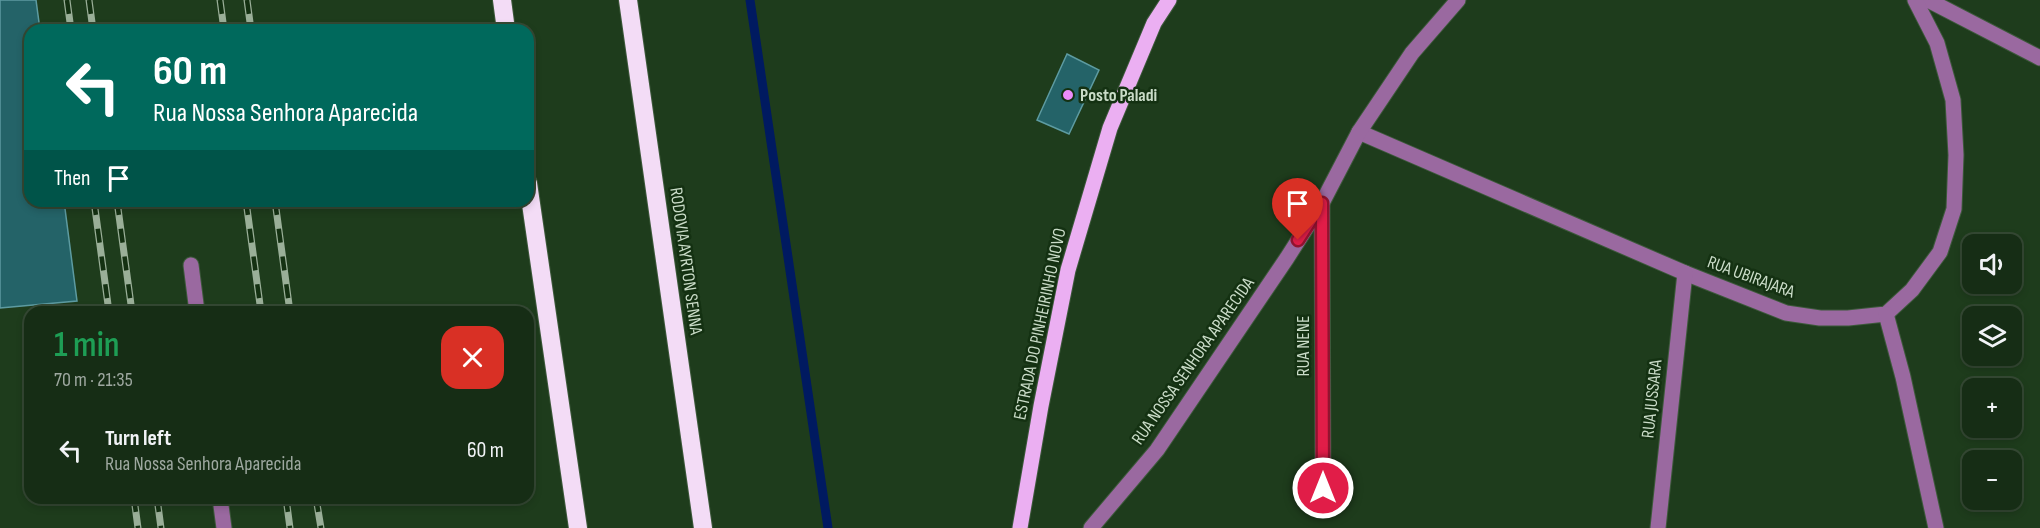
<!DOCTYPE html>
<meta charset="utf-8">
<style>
:root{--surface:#162d15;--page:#233922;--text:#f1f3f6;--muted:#9ea8a0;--line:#354934}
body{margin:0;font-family:"Sofia Sans Condensed",sans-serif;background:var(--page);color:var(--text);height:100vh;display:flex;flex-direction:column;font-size:22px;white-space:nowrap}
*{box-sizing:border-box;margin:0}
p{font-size:20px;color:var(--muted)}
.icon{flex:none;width:33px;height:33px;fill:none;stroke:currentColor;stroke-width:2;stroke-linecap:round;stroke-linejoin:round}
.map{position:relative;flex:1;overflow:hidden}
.side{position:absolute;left:24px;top:306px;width:510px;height:198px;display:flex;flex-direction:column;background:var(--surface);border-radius:18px;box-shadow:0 3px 9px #0003,0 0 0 2px var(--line)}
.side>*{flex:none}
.guide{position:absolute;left:24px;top:24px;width:510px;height:183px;border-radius:18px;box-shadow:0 3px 9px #0003,0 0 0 2px var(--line);background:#00695c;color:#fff;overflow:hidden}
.fabs{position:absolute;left:1962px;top:234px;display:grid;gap:12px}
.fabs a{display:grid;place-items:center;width:60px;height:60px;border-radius:12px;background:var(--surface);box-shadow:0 3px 9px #0003,0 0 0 2px var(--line);font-size:30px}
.pin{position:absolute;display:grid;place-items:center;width:51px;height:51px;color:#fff;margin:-62px -26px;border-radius:50% 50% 50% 0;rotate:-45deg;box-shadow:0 0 6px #0007}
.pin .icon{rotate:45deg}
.me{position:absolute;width:66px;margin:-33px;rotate:0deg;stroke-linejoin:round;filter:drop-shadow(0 0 4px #0008)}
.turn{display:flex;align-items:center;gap:21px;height:126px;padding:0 30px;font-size:27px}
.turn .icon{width:78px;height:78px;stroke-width:2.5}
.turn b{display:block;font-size:42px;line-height:51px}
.then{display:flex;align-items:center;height:57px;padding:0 30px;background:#0003;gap:12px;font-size:22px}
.round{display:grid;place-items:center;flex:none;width:63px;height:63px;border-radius:18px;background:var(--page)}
.headline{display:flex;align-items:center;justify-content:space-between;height:102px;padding:0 30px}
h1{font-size:36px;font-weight:600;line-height:45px;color:#1e9e55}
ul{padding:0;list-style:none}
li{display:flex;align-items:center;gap:18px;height:84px;padding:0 30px}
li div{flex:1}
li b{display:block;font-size:22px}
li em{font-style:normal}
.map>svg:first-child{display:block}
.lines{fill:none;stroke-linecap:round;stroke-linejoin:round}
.stream{stroke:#001a60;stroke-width:9}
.building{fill:#246368;stroke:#5d9ba1;stroke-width:1.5}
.minor-casing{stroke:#3d593b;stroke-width:17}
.major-casing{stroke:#3d593b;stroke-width:17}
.highway-casing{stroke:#3d593b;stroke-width:20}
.minor{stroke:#9a69a0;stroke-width:15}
.major{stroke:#ebaff2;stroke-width:15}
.highway{stroke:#f3dcf6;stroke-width:18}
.rail-casing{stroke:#9aaf98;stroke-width:7}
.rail{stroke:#143112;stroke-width:4.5;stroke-dasharray:14;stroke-linecap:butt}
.route-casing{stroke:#92132f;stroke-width:15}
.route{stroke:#e11d48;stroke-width:10}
.poi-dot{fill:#ed8cf9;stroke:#143112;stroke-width:2}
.labels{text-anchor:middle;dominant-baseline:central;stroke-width:5;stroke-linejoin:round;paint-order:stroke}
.poi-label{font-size:18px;font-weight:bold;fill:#cadcc8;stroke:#143112;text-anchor:start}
.street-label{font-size:18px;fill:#cadcc8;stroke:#143112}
</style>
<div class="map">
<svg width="2040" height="528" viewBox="0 0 2040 528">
<rect width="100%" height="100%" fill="#1e3c1c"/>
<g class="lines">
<!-- stream -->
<polyline class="stream" points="750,0 828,528"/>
</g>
<!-- building -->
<g class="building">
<polygon points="0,0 36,0 40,30 30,30 30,201 64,201 77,301 0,308"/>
<polygon points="1067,54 1099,70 1069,134 1037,120"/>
</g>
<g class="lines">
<!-- minor casing -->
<g class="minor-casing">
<g id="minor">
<polyline points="1928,0 2040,58"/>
<polyline points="1359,132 1685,273 1786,313 1820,318 1848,318 1886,314 1912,290 1940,252 1954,209 1956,155 1953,100 1937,43 1915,0"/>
<polyline points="1322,203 1323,488"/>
<polyline points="191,265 197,312"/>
<polyline points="1886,314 1903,377 1936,528"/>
<polyline points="220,498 224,528"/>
<polyline points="1091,528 1157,450 1287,258 1322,203 1359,132 1412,53 1458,0"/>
<polyline points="1658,528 1685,273"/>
</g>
</g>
<!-- major casing -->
<g class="major-casing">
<polyline id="major" points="1020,528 1041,406 1068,270 1110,128 1154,23 1169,0"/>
</g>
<!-- highway casing -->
<g class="highway-casing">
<g id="highway">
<polyline points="502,0 506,30"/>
<polyline points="628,0 703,528"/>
<polyline points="528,183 578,528"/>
</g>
</g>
<!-- minor -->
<use href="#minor" class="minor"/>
<!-- major -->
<use href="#major" class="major"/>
<!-- highway -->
<use href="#highway" class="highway"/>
<!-- rail casing -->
<g class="rail-casing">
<g id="rail">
<polyline points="67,0 71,30"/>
<polyline points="89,0 93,30"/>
<polyline points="220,0 224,30"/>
<polyline points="247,0 251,30"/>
<polyline points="94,201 109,312"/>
<polyline points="117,201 132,312"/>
<polyline points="246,201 261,312"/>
<polyline points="275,201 290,312"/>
<polyline points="134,498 138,528"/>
<polyline points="157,498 161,528"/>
<polyline points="286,498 290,528"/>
<polyline points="316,498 321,528"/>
</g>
</g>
<!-- rail -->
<use href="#rail" class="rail"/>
</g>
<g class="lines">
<!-- route casing -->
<g class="route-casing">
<polyline id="route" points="1298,240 1322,203 1323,488"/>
</g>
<!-- route -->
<use href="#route" class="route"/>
</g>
<!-- markers -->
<circle class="poi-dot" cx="1068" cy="95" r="6"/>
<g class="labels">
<!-- poi labels -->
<g class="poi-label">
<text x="1080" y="95">Posto Paladi</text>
</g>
<!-- street labels -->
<g class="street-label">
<text transform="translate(686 261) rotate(82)">RODOVIA AYRTON SENNA</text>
<text transform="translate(1751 277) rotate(20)">RUA UBIRAJARA</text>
<text transform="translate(1040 324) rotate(-78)">ESTRADA DO PINHEIRINHO NOVO</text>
<text transform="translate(1303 346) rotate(-90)">RUA NENE</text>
<text transform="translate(1193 361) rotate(-55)">RUA NOSSA SENHORA APARECIDA</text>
<text transform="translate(1652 399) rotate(-84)">RUA JUSSARA</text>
</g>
</g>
</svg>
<div class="fabs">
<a><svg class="icon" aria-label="sound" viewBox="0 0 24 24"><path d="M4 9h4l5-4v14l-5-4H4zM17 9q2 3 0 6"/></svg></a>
<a><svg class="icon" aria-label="layers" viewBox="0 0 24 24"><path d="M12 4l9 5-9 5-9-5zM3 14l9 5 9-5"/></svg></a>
<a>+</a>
<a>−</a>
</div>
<div class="pin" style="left:1298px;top:240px;background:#d93025"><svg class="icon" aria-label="arrive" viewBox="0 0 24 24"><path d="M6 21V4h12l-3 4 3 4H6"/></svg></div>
<svg class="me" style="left:1323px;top:488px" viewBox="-20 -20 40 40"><circle r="17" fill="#e11d48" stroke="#fff" stroke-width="3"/><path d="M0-11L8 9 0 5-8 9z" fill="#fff"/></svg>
<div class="guide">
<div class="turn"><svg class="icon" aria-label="left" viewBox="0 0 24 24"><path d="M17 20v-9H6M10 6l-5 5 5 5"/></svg><div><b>60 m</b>Rua Nossa Senhora Aparecida</div></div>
<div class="then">Then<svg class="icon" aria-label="arrive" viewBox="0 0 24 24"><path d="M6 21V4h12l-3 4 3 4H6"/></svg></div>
</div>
<section class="side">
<div class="headline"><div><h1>1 min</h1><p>70 m · 21:35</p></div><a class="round" style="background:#d93025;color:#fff"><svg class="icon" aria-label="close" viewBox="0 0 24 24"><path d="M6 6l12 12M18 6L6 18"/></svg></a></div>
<ul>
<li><svg class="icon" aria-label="left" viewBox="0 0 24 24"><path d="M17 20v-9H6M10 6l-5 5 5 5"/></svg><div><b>Turn left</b><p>Rua Nossa Senhora Aparecida</p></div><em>60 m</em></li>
</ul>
</section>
</div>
